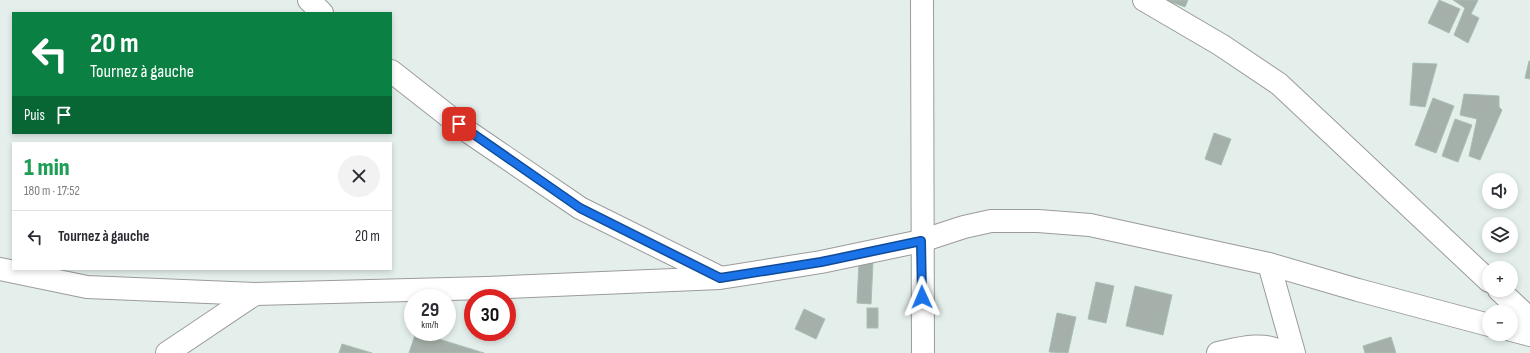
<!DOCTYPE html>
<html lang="fr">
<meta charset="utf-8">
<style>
:root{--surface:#fff;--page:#f2f2f3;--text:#2b2b33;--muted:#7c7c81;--line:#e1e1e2}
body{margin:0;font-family:"Sofia Sans Condensed",sans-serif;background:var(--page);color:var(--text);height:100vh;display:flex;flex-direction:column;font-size:15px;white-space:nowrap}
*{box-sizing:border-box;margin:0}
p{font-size:13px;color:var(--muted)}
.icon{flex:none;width:22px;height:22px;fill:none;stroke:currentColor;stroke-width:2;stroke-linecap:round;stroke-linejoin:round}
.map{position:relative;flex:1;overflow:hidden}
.details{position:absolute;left:12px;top:142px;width:380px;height:128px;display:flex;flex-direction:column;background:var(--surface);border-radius:0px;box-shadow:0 2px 6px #0003}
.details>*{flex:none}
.banner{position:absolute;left:12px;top:12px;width:380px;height:122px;border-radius:0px;box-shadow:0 2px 6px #0003;background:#0b8043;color:#fff;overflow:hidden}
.controls{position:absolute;left:1482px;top:173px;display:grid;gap:8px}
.controls a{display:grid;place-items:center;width:36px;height:36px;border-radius:50%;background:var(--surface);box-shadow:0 2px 6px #0003;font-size:20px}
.speed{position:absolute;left:404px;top:289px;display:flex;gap:8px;font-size:20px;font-weight:700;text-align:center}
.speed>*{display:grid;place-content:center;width:52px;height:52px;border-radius:50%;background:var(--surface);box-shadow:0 2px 6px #0003;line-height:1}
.speed small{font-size:10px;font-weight:400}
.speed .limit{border:6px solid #d22;background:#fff;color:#111}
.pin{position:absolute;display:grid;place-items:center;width:34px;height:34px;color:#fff;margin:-17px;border-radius:8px;box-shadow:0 2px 6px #0006}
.me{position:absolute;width:44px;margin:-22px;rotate:359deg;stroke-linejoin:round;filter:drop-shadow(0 0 3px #0008)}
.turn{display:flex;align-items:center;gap:14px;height:84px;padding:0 12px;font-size:18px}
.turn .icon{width:52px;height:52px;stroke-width:2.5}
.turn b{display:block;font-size:28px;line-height:34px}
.then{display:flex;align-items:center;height:38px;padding:0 12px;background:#0003;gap:8px;font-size:15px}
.round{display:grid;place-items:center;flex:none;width:42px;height:42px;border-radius:21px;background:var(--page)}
.overview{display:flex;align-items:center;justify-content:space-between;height:68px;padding:0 12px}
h1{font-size:24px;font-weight:800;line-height:30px;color:#1e9e55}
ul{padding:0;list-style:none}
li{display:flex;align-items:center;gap:12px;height:52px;padding:0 12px;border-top:1px solid var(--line)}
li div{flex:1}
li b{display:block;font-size:15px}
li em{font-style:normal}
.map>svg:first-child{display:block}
.building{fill:#a4b0a9;stroke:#a7c0b3}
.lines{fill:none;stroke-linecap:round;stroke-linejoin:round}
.minor-casing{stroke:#9b9b9b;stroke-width:24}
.minor{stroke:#fff;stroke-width:22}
.route-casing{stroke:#114b97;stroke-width:10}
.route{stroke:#1a73e8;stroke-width:7}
</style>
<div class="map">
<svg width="1530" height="353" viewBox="0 0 1530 353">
<rect width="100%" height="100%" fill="#e4efec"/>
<!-- building -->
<g class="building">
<polygon points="1165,0 1188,0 1185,7"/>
<polygon points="1439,0 1460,9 1449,33 1428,23"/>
<polygon points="1453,0 1478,0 1471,14 1479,18 1468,43 1454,35 1465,8"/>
<polygon points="1529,61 1530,61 1530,79 1525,78"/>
<polygon points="1413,63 1437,64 1425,107 1410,105"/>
<polygon points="1464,94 1499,96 1499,107 1502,110 1480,160 1469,156 1477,119 1460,115"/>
<polygon points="1433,98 1454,106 1436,153 1415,145"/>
<polygon points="1455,119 1472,125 1458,162 1442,156"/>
<polygon points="1214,133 1231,139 1221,165 1205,159"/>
<polygon points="859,261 873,262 871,304 857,303"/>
<polygon points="1096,282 1114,286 1106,323 1088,319"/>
<polygon points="1135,286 1172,295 1163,335 1126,326"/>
<rect x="867" y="308" width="11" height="20"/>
<polygon points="804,309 825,319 816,339 795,329"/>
<polygon points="1057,313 1076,317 1068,353 1049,352"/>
<polygon points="416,332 484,353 409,353"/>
<polygon points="1391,337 1396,353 1365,353 1363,346"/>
<polygon points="342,344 372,353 339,353"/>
</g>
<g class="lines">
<!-- minor casing -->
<g class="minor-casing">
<g id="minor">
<polyline points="309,0 322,13"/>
<polyline points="922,0 923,353"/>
<polyline points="1144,0 1221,45 1279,84 1489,281"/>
<polyline points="391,71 470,133 580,208 719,277"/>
<polyline points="1269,264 1294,353"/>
<polyline points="0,269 87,287 255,294 487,288 720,278 821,262 921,241 964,227 991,221 1038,221 1090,225 1269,264 1358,290 1489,325"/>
<polyline points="1499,290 1530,319"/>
<polyline points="1511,330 1530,335"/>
<polyline points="167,353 255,294"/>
<path d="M 1218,353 C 1240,348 1263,341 1284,353"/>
</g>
</g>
<!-- minor -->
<use href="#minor" class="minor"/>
</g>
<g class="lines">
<!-- route casing -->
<g class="route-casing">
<polyline id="route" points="459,124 580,208 720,278 821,262 921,241 922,297"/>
</g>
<!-- route -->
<use href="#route" class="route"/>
</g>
</svg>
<div class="controls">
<a><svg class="icon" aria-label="sound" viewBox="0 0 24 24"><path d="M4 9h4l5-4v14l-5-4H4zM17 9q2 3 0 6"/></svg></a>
<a><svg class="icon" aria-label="layers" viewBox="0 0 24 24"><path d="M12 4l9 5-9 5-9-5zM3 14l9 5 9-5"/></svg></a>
<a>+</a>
<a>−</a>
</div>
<div class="speed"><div>29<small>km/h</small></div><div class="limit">30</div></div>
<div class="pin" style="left:459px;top:124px;background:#d93025"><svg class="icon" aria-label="arrive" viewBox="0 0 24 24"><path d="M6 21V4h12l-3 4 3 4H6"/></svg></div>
<svg class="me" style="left:922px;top:297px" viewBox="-20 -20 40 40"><path d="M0-17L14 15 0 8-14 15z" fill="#1a73e8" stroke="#fff" stroke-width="4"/></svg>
<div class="banner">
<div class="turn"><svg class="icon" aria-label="left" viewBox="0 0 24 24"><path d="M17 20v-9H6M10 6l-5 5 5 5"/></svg><div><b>20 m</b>Tournez à gauche</div></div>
<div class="then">Puis<svg class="icon" aria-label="arrive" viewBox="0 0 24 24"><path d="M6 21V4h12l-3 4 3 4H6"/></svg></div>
</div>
<section class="details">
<div class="overview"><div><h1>1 min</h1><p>180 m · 17:52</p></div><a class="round"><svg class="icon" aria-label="close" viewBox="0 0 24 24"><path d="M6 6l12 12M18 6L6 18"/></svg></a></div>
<ul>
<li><svg class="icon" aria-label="left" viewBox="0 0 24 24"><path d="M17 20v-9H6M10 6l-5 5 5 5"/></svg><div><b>Tournez à gauche</b></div><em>20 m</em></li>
</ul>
</section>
</div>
